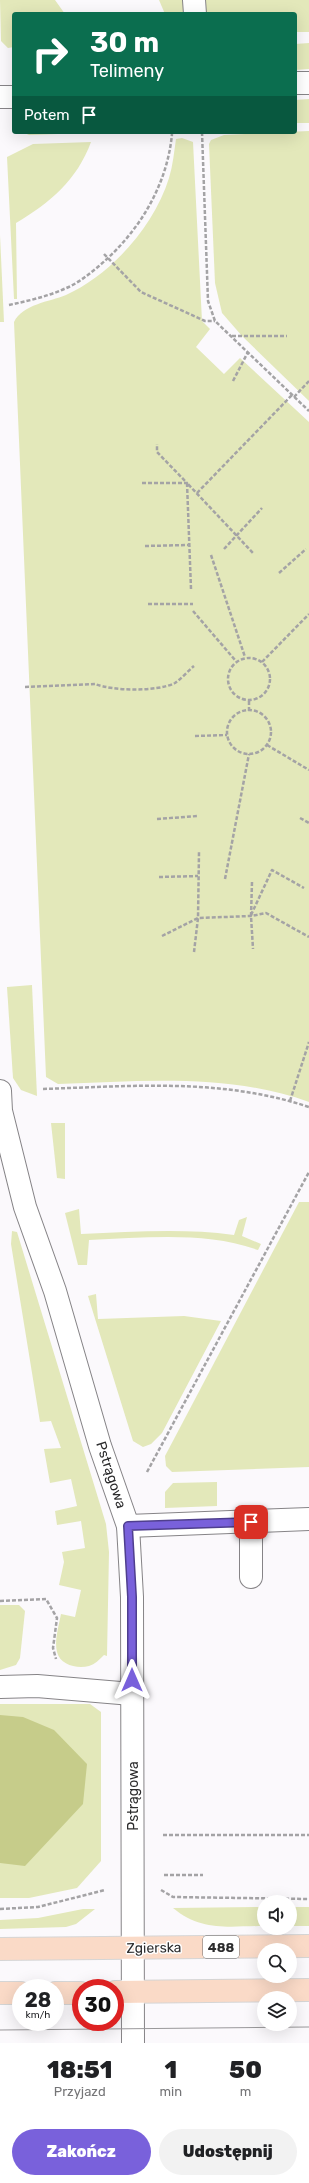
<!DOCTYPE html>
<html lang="pl">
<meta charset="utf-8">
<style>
:root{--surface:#fff;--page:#f2f2f2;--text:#202124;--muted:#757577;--accent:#7961db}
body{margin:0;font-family:Rubik,sans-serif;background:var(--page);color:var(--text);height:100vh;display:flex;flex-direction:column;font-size:15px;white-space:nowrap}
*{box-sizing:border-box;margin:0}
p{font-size:13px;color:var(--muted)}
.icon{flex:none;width:22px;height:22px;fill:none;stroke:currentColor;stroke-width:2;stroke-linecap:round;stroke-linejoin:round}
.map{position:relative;height:2043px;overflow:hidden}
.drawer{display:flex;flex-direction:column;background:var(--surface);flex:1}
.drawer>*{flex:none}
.hud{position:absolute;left:12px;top:12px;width:285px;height:122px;border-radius:4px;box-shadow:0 4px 16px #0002;background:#0b6e4f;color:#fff;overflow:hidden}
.buttons{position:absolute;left:257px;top:1895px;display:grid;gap:8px}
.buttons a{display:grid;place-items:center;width:40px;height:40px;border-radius:50%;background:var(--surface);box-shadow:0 4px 16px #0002;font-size:20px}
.speed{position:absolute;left:12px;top:1979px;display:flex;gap:8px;font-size:20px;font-weight:700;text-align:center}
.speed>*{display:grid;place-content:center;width:52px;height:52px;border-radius:50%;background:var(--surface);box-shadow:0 4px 16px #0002;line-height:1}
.speed small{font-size:10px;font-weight:400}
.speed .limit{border:6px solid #d22;background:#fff;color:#111}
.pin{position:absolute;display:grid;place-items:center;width:34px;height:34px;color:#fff;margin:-17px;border-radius:8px;box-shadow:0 2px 6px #0006}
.me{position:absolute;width:44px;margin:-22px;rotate:0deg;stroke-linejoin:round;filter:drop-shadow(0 0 3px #0008)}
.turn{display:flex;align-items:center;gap:14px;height:84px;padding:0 12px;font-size:18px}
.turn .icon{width:52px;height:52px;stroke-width:2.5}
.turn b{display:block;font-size:28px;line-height:34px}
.then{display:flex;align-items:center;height:38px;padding:0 12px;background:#0003;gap:8px;font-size:15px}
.eta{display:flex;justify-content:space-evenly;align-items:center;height:68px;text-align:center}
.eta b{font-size:24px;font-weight:800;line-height:28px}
.primary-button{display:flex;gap:8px;margin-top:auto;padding:8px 12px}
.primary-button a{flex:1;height:46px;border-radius:24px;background:var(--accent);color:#fff;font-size:16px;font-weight:800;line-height:46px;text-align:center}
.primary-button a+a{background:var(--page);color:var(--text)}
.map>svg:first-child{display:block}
.green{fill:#e3e8ba}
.forest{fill:#c6cc8a}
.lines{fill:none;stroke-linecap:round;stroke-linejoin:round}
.minor-casing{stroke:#868487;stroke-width:24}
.major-casing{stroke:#d5d5d5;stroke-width:24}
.path{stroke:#a4a3a5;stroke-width:2.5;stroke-dasharray:4 2;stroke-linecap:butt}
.minor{stroke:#fff;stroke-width:22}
.major{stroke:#fadac7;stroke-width:22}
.tram{stroke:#99989a;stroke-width:1}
.route-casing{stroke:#4f3f8e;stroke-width:10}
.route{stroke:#7961db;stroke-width:7}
.labels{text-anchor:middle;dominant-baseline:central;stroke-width:3;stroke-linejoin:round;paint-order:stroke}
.shield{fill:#fff;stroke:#6b6b6c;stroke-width:1}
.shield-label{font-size:13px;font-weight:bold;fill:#2c2c2d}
.street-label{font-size:14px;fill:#2c2c2d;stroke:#fff}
</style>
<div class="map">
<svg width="309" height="2043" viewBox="0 0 309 2043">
<rect width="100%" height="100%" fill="#fbf9fc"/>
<!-- green -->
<g class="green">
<polygon points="0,0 55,0 65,14 14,14 14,47 8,48 1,41"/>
<polygon points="159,0 185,0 186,14 165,14"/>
<polygon points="201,0 309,0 309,32 295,32 295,14 202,14"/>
<polygon points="309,43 309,69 295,70 295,44"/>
<polygon points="309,99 309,123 295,123 295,100"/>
<polygon points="309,131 309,401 242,336 222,313 215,283 209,144 211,140 224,135"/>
<polygon points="22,132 115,132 29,135"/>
<path d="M 182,138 L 193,142 L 202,321 L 210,329 L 196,347 L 224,374 L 240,358 L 309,422 L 309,1102 C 228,1073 143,1081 58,1084 L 46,1077 L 14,322 C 23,304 49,302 66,295 C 112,274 154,226 169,178 C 173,165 174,152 176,139 Z"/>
<path d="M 91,142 C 77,180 50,203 16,223 L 17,299 L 14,299 L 7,157 L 33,144 Z"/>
<polygon points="0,235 4,322 0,322"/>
<polygon points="32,985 37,1096 21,1090 13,1078 7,987"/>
<polygon points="51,1123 65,1123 65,1179 57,1178"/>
<polygon points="299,1202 309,1202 309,1467 172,1472 166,1466 165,1456"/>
<path d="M 79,1209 L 81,1234 C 132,1232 183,1228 234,1235 L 239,1220 L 247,1217 L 242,1236 L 261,1244 L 258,1250 C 204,1231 146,1238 89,1240 L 87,1265 L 78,1265 L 65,1213 Z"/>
<path d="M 12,1231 L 17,1232 L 106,1524 L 109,1552 L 107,1656 L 104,1655 C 99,1660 95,1664 89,1666 C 77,1669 60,1665 57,1652 C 54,1641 59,1625 61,1614 L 75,1617 L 81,1590 L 59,1585 L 64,1562 L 62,1552 L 85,1548 L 81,1521 L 57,1525 L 55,1511 L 77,1506 L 71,1479 L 50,1483 L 44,1449 L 61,1448 L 51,1421 L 40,1422 L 11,1244 Z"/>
<polygon points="96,1294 98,1319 184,1316 221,1321 162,1433 151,1444 143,1447 133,1441 88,1296"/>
<polygon points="217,1482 217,1506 165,1508 165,1492 173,1483"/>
<polygon points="0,1605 19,1605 25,1611 20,1658 16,1665 0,1670"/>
<polygon points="0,1704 90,1704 101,1712 101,1861 77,1888 29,1898 0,1898"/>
<path d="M 264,1907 L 264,1926 C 229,1926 202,1932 173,1908 Z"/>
<rect x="290" y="1907" width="19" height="19"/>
<polygon points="83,1909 95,1909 76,1924 66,1927 0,1929 0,1920 38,1918"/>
</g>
<!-- forest -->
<polygon class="forest" points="0,1715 23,1717 54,1730 87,1764 83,1804 25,1866 0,1863"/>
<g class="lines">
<!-- minor casing -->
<g class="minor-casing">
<g id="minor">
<polyline points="194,0 195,14"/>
<polyline points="295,83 309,83"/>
<polyline points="0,97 14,97"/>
<polyline points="0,1091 1,1111 25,1207 55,1291 100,1446 128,1526 132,1597 133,2043"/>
<polyline points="251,1522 251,1577"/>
<polyline points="128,1526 309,1519"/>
<polyline points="0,1687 37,1686 132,1694"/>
</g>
</g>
<!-- major casing -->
<g class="major-casing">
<g id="major">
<polyline points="0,1949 309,1946"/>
<polyline points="115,1992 309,1990"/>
<polyline points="0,1993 21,1993"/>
<polyline points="55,1993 81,1993"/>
</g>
</g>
<!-- path -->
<g class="path">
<polyline points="202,132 208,301 215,321 309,411"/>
<polyline points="104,254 141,292 205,321 215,321"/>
<path d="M 9,305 C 27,301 46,297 64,289 C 77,284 88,275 99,266 C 139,232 167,186 172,134"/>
<polyline points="232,336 287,336"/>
<polyline points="233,381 248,352"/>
<polyline points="294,397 309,381"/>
<polyline points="142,483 187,483 157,452 157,444"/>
<polyline points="197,493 292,395"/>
<polyline points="145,546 188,545"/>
<polyline points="224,549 262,508"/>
<polyline points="211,555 245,657"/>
<polyline points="279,573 306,549"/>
<polyline points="191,589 187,483 253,553"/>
<polyline points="148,604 193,604"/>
<polyline points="193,611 235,660"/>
<circle cx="249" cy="679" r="21"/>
<polyline points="262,662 309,614"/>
<path d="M 25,687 L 95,684 C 113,691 157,692 175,683 C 181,679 188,671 194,666"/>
<circle cx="249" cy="732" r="22"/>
<polyline points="249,711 249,701"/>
<polyline points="195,736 227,735"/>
<polyline points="267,745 309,770"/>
<polyline points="300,818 309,823"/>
<polyline points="157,819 198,816"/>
<polyline points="159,877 198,876"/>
<polyline points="225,879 249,754"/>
<polyline points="252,882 251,916 253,949"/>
<polyline points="251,915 272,870 304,888"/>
<polyline points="162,936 198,918 251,916 266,913 309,937"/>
<polyline points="194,952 198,918 199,852"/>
<path d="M 43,1089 C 133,1086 222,1078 309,1107"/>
<polyline points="290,1101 309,1042"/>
<polyline points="147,1472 309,1172"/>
<polyline points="0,1601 46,1599 57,1618 53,1648 56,1659"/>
<polyline points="163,1835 309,1835"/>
<polyline points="164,1875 203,1875"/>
<polyline points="161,1890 173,1897 309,1899"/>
<polyline points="0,1909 38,1907 105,1890"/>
</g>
<!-- minor -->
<use href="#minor" class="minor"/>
<!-- major -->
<use href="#major" class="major"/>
<!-- tram -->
<polyline class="tram" points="0,2030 309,2027"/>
</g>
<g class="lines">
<!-- route casing -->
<g class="route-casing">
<polyline id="route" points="132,1680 132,1597 128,1526 251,1522"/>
</g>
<!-- route -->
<use href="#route" class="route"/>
</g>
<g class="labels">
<!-- shield labels -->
<rect class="shield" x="203" y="1936" width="36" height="22" rx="3"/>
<g class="shield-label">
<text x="221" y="1947">488</text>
</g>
<!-- street labels -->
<g class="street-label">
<text transform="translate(111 1475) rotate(72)">Pstrągowa</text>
<text transform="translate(133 1796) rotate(-90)">Pstrągowa</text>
<text transform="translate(154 1948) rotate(-1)">Zgierska</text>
</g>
</g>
</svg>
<div class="buttons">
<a><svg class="icon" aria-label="sound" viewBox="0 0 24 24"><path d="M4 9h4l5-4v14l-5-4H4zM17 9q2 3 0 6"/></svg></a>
<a><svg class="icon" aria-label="search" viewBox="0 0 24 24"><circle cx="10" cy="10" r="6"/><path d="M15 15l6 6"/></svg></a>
<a><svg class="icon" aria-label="layers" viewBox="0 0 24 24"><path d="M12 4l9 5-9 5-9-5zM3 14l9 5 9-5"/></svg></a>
</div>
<div class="speed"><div>28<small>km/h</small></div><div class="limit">30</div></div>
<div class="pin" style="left:251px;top:1522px;background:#d93025"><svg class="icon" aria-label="arrive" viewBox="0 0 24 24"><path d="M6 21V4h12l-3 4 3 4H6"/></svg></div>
<svg class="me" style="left:132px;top:1680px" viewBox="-20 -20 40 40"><path d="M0-17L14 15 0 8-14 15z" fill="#7961db" stroke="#fff" stroke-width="4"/></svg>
<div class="hud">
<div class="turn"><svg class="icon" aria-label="right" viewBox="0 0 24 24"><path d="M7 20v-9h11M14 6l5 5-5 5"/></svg><div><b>30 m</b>Telimeny</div></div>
<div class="then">Potem<svg class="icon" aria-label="arrive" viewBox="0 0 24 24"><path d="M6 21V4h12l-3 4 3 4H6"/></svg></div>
</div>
</div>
<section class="drawer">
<div class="eta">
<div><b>18:51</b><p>Przyjazd</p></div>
<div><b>1</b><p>min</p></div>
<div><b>50</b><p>m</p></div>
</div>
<div class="primary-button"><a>Zakończ</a><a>Udostępnij</a></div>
</section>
